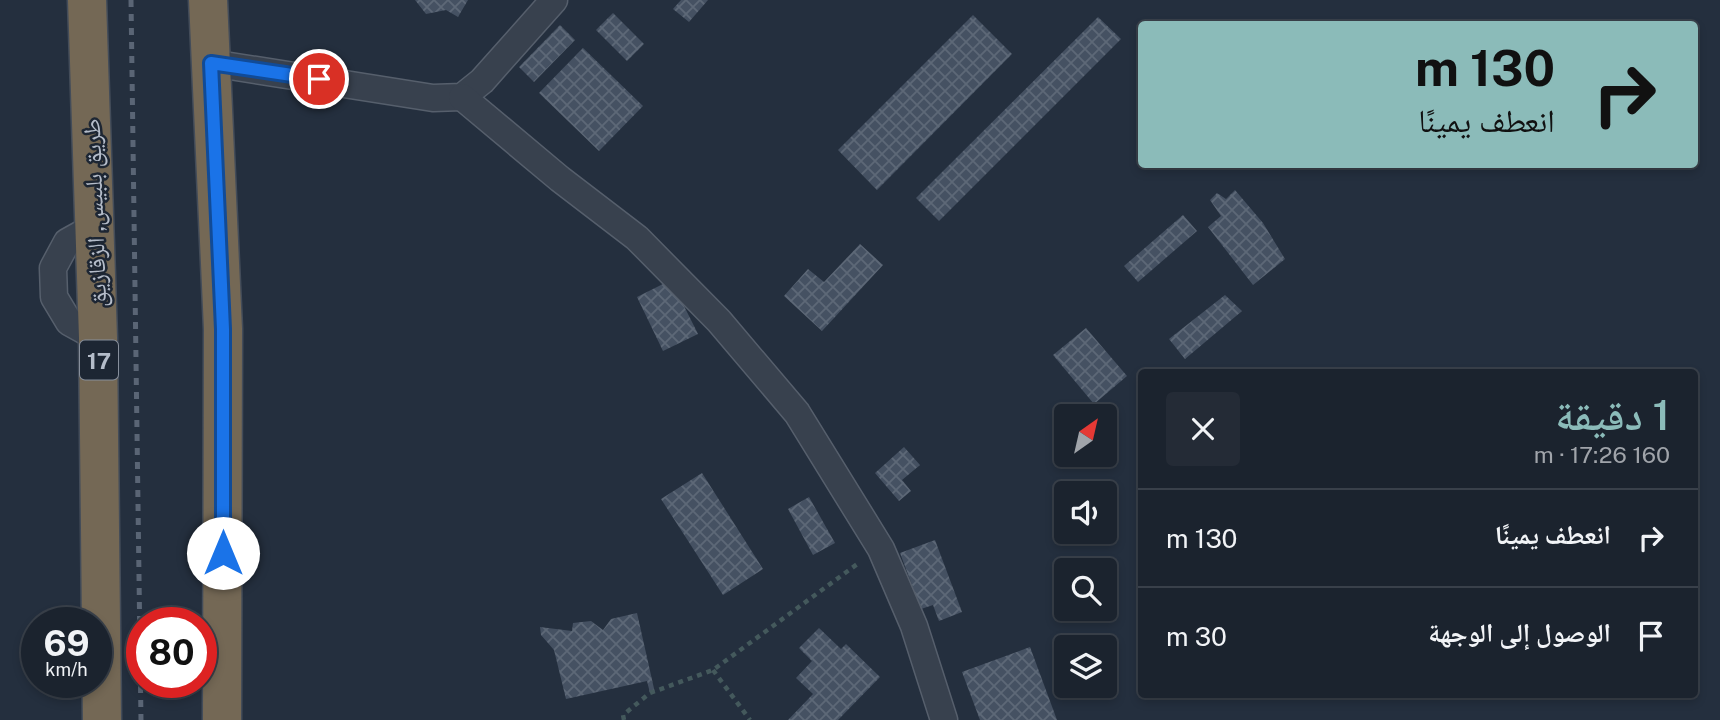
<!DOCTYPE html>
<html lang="ar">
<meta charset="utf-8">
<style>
:root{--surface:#1b232e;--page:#242b36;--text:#f1f3f6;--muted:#a0a4aa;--line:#39404a;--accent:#8bbbb9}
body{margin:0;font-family:"Public Sans","Noto Naskh Arabic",sans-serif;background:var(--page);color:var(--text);direction:rtl;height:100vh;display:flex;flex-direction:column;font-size:26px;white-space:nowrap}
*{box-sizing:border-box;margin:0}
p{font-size:23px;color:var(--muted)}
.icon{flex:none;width:38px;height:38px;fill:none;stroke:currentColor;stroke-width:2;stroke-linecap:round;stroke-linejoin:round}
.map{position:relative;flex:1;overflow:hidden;direction:ltr}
.details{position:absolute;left:1138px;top:369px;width:560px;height:329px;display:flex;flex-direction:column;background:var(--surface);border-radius:7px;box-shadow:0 4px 10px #0003,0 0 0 2px var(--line);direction:rtl}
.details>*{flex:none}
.banner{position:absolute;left:1138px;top:21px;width:560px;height:147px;border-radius:7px;box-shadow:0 4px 10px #0003,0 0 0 2px var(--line);direction:rtl;background:#8bbbb9;color:#111;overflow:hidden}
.needle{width:46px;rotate:34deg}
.fabs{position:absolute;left:1054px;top:404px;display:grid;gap:14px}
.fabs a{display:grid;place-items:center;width:63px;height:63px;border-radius:7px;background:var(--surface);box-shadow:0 4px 10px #0003,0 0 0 2px var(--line);font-size:35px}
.speed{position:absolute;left:21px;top:607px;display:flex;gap:14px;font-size:35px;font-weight:700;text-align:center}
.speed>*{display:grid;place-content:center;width:91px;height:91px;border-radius:50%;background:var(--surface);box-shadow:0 4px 10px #0003,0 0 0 2px var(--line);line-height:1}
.speed small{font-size:18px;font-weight:400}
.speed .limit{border:10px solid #d22;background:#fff;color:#111}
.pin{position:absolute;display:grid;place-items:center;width:60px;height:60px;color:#fff;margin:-30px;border:4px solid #fff;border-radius:50%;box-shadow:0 2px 7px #0007}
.me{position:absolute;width:77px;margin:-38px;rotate:0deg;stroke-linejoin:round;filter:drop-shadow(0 0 5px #0008)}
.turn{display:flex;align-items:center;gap:24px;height:147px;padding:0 28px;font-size:32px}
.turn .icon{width:91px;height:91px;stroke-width:2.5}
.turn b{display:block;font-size:49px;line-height:60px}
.round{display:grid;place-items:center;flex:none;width:74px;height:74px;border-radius:7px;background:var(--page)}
.summary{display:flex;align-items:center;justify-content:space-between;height:119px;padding:0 28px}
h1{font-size:42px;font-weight:600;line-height:52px;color:var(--accent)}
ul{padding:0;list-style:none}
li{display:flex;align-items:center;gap:21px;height:98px;padding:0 28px;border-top:2px solid var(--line)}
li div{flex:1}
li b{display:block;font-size:26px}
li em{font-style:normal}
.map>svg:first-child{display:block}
.building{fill:url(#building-cross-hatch)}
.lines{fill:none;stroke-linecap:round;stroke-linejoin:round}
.minor-casing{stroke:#565f6c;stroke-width:29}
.highway-casing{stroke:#434c59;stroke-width:41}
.path{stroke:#44595c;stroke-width:4.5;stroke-dasharray:5 5;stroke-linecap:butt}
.minor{stroke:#38414e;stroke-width:26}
.highway{stroke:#746855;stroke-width:38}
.rail{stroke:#5a6575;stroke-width:5;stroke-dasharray:7 7;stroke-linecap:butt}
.route-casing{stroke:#114b97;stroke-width:18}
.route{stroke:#1a73e8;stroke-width:12}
.labels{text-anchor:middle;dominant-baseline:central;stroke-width:5;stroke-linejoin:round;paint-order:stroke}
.shield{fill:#1d2633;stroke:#878f9c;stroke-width:2}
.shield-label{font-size:23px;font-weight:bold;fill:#b4bcc9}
.street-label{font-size:24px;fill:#b4bcc9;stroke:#1d2633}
</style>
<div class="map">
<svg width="1720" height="720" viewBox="0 0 1720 720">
<defs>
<pattern id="building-cross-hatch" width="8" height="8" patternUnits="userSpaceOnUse" patternTransform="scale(1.75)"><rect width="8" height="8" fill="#455162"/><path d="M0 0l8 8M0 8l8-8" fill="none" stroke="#5d6877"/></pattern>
</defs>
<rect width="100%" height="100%" fill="#242f3e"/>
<!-- building -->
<g class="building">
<polygon points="415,0 468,0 458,17 446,10 426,14"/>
<polygon points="681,0 708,0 689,22 673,9"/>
<polygon points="613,13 644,44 627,61 596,30"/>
<polygon points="973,15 1012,54 877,190 838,150"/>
<polygon points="1098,17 1121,39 939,221 916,198"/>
<polygon points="560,25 575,40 534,82 519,67"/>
<polygon points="583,48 643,106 599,151 539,93"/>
<polygon points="1235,190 1263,223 1285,259 1253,285 1208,227 1221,216 1210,200 1217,193 1226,199"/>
<polygon points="1183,215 1197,231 1138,282 1124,266"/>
<polygon points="860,244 883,265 822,331 784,296 808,269 824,282"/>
<polygon points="671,280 698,334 663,351 637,297"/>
<polygon points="1225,295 1242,311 1185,359 1169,339"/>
<polygon points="1086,328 1127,376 1094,404 1053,355"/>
<polygon points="904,447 920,465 902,480 911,491 899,501 875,473"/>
<polygon points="702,473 763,569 723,595 661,499"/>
<polygon points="809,497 835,543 813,555 788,509"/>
<polygon points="935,540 962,612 939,621 933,605 921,609 900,553"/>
<polygon points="637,613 655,693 650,693 647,681 566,699 554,650 541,635 540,627 572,631 573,623 591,621 603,630 611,619"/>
<polygon points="819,628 841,649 846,644 880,677 838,720 788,720 813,694 796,678 812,661 799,648"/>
<polygon points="1030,647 1057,720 980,720 962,672"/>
</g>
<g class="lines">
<!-- minor casing -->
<g class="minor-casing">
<g id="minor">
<polyline points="211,63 433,98 462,97 482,81 554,0"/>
<polyline points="462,97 560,179 637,238 719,321 797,413 881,549 914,626 944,720"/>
<polyline points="94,227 67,242 53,268 54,297 69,322 98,338"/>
</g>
</g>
<!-- highway casing -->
<g class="highway-casing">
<g id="highway">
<polyline points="87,0 98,338 102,720"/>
<polyline points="208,0 223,329 222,720"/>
</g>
</g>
<!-- path -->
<g class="path">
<polyline points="713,670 750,720"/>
<polyline points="624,720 623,715 650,693 713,670 860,562"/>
</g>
<!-- minor -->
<use href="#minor" class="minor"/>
<!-- highway -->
<use href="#highway" class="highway"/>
<!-- rail -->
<polyline class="rail" points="131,0 141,720"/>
</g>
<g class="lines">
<!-- route casing -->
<g class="route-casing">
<polyline id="route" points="223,553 223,329 211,63 319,79"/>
</g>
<!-- route -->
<use href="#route" class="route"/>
</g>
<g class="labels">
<!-- shield labels -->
<rect class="shield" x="80" y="340.5" width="38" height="39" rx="5"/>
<g class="shield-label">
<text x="99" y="360">17</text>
</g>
<!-- street labels -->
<g class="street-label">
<text transform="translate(94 213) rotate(-92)">طريق بلبيس, الزقازيق</text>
</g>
</g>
</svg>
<div class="fabs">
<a><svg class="needle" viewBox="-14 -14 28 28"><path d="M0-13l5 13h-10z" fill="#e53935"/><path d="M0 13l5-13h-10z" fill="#a0a4aa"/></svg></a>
<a><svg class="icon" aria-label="sound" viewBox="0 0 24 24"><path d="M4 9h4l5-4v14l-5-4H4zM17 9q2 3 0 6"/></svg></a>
<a><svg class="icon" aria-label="search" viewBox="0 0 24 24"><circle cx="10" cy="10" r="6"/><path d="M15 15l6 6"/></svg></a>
<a><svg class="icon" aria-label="layers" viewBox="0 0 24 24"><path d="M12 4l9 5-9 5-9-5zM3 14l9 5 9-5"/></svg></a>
</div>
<div class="speed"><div>69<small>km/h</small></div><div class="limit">80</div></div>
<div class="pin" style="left:319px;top:79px;background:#d93025"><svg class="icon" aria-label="arrive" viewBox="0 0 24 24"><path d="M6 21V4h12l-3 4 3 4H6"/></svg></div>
<svg class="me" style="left:223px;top:553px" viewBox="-20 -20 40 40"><circle r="19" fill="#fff"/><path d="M0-13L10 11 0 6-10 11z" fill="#1a73e8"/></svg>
<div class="banner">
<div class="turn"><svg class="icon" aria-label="right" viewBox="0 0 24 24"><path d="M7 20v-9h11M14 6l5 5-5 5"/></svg><div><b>130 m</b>انعطف يمينًا</div></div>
</div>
<section class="details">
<div class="summary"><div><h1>1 دقيقة</h1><p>160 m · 17:26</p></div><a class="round"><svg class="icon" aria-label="close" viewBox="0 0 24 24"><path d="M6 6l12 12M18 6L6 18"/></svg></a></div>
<ul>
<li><svg class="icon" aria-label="right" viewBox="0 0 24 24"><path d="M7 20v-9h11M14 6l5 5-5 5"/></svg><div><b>انعطف يمينًا</b></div><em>130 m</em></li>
<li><svg class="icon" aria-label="arrive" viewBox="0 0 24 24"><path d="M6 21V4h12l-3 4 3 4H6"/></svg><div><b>الوصول إلى الوجهة</b></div><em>30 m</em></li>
</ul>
</section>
</div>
